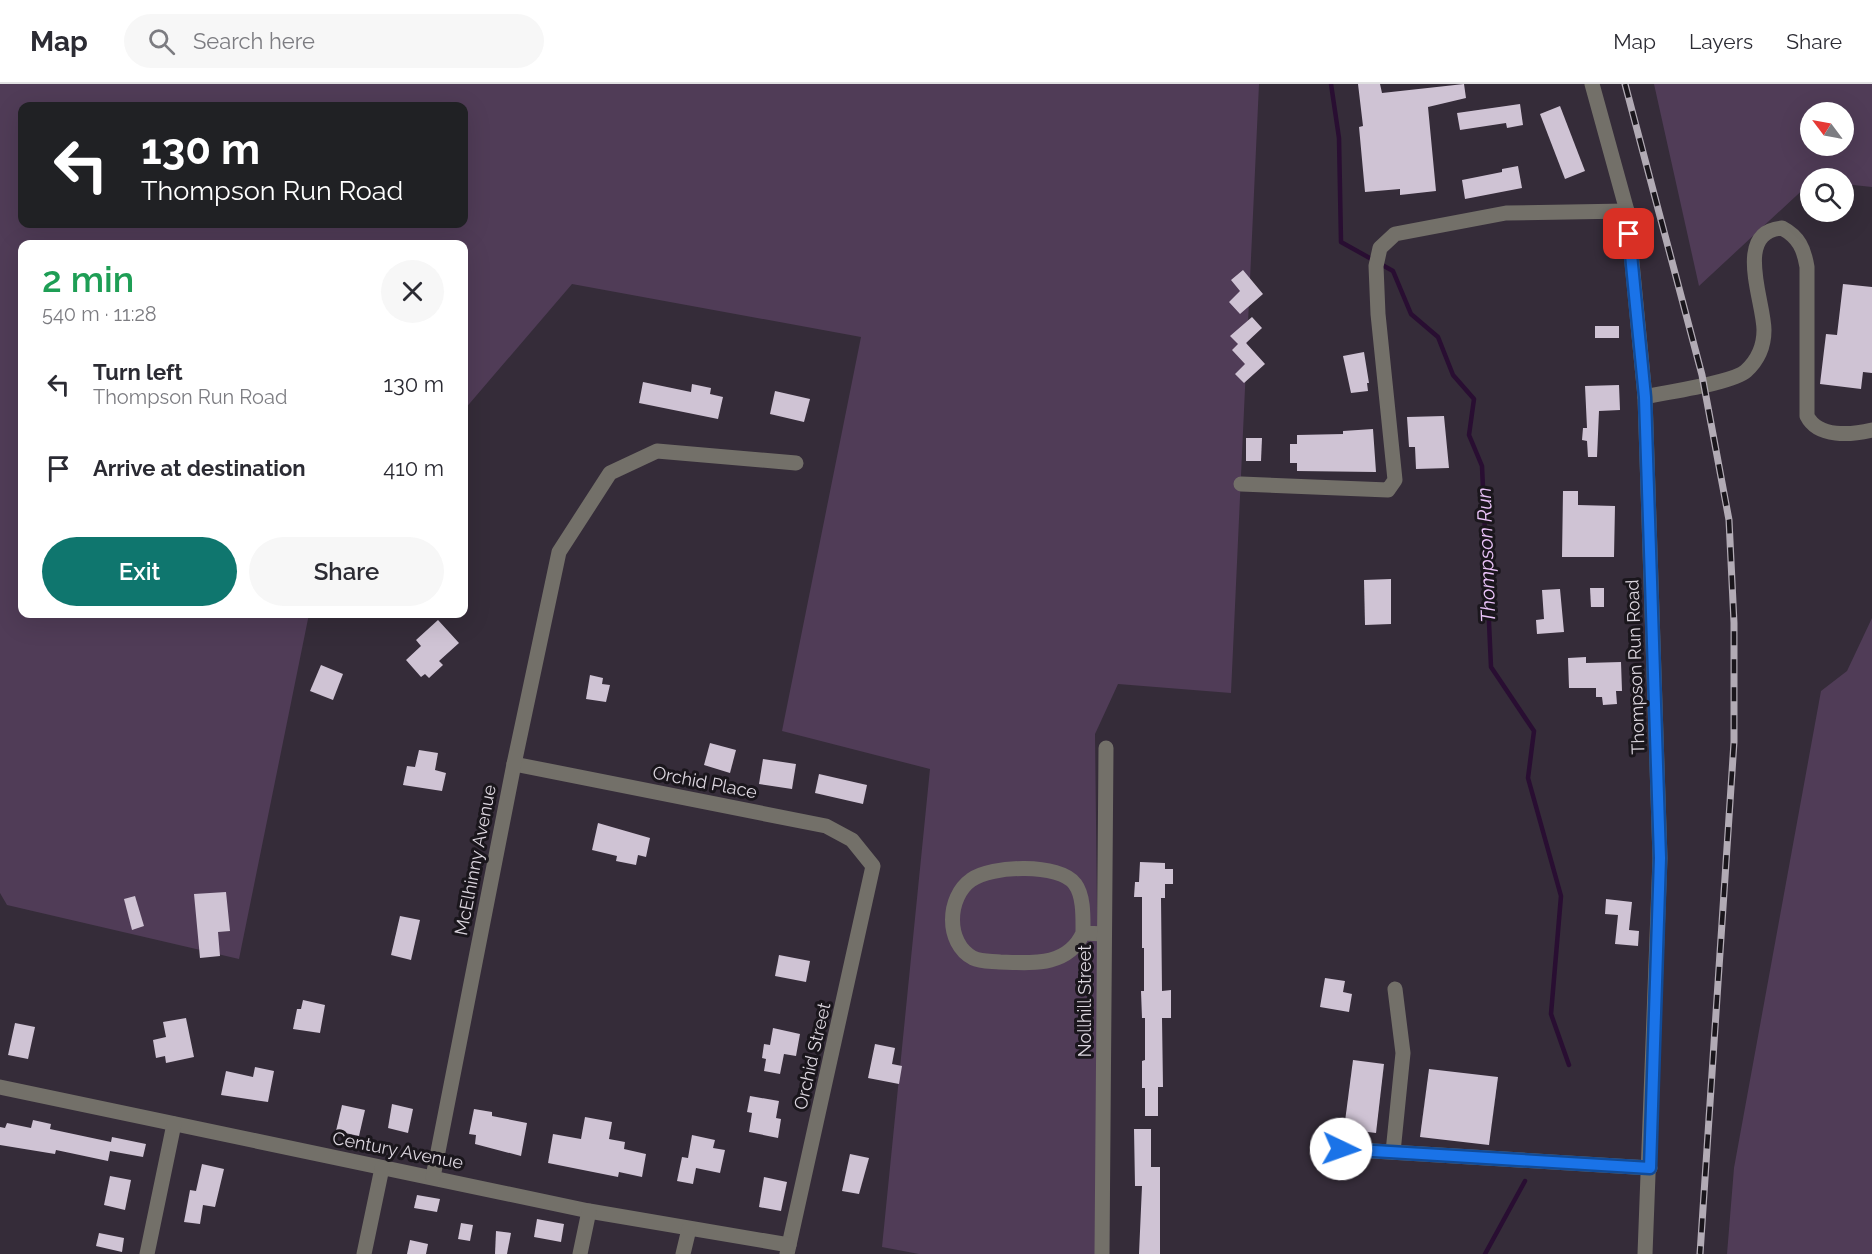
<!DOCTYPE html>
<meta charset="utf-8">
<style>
:root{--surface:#fff;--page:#f7f7f7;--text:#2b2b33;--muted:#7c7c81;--line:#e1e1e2;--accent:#0f766e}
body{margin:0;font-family:Raleway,sans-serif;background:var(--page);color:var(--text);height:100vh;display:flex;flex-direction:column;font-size:22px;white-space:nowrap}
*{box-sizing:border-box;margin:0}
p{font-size:20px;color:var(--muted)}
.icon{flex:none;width:33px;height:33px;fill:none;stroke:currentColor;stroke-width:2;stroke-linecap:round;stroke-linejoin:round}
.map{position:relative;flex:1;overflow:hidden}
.drawer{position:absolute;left:18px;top:156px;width:450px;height:378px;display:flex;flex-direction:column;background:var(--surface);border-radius:12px;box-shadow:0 6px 24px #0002}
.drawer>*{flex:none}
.hud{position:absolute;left:18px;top:18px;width:450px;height:126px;border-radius:12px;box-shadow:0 6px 24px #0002;background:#202124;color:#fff;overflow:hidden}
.needle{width:39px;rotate:302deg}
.tools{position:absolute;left:1800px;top:18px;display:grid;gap:12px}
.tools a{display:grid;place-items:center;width:54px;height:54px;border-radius:50%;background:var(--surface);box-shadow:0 6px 24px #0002;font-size:30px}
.pin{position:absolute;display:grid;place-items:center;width:51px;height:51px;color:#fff;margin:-26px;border-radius:12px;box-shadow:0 3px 9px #0006}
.me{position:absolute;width:66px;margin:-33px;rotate:93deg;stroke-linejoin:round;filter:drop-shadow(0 0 4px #0008)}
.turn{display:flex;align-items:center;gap:21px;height:126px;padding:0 24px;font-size:27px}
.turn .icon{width:78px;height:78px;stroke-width:2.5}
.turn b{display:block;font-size:42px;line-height:51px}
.round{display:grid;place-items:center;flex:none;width:63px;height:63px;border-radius:32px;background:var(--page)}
.head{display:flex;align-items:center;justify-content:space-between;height:102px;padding:0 24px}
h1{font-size:36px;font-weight:600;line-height:45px;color:#1e9e55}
.cta{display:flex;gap:12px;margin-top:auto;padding:12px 24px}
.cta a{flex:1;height:69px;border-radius:36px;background:var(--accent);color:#fff;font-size:24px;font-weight:600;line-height:69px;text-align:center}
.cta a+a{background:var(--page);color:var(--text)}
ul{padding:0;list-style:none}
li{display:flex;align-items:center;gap:18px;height:84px;padding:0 24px}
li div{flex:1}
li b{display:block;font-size:22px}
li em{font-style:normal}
header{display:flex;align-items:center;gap:36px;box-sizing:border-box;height:84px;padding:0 30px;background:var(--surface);border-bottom:2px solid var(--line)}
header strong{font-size:28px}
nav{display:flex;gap:33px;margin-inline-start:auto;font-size:21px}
.search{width:420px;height:54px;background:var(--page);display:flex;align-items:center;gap:15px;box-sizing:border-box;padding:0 21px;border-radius:33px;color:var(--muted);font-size:22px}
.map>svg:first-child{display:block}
.green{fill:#503c57;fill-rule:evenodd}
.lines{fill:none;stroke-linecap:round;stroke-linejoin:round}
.stream{stroke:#290e32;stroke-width:4.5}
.building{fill:#cfc3d4}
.minor{stroke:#737069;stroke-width:15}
.rail-casing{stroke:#b2abb5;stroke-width:7}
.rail{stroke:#1a161c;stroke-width:4.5;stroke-dasharray:14;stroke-linecap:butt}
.route-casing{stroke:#114b97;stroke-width:15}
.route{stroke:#1a73e8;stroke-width:10}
.labels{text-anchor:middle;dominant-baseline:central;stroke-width:6;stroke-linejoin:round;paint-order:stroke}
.street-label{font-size:18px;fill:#dcd6df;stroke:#1a161c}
.water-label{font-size:20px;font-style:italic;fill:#ecc5fb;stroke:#1a161c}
</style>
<header>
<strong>Map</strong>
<div class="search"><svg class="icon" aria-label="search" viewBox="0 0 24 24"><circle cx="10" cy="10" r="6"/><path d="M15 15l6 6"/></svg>Search here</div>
<nav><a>Map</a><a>Layers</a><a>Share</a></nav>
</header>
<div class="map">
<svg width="1872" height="1170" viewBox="0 0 1872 1170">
<rect width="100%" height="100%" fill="#352c39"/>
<!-- green -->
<g class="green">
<path d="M 0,0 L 1259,0 L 1231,609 L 1118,600 L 1095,650 L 1101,1170 L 919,1170 L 882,1163 L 930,685 L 782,647 L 861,253 L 572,200 L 464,326 L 464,160 L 22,160 L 22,530 L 309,530 L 239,875 L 7,821 L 0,809 ZM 22,22 L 464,22 L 464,140 L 22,140 Z"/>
<path d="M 1654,0 L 1872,0 L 1872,103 L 1844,100 L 1844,94 L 1810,94 L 1810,99 L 1699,202 ZM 1810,28 L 1844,28 L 1844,62 L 1810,62 Z"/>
<polygon points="1872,534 1872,1170 1727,1170 1734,1084 1821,607 1847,587"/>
</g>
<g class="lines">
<!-- stream -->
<g class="stream">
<polyline points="1331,0 1339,54 1341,158 1393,187 1411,230 1438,253 1453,291 1474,315 1469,351 1482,382 1491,583 1534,647 1528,694 1561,812 1551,930 1569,981"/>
<polyline points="1485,1170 1525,1097"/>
</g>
</g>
<!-- building -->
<g class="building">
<polygon points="1358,0 1380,0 1382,9 1464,0 1466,14 1428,23 1436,107 1400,111 1400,105 1365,108 1359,43 1363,42"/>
<polygon points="1520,20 1523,41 1507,44 1506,39 1460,46 1457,29"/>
<polygon points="1560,22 1585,87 1565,95 1540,30"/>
<polygon points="1518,82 1522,104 1465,115 1462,96 1502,88 1502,85"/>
<polygon points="1243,186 1263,210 1240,230 1229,218 1240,207 1231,196"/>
<polygon points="1843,200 1872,203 1872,289 1863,288 1861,305 1820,300 1826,250 1837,251"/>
<polygon points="1252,233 1262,244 1246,259 1265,280 1244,299 1235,290 1245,280 1232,266 1238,260 1230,252"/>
<rect x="1595" y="242" width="24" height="12"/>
<polygon points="1364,268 1369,299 1367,299 1368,307 1351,309 1343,272"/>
<polygon points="643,298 691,308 692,300 711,304 710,310 723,313 718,335 639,319"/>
<polygon points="1619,301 1620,326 1599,327 1597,373 1588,373 1587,357 1582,356 1583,344 1587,344 1585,302"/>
<polygon points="775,307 810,315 804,338 770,330"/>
<polygon points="1444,332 1449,384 1416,385 1415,363 1409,363 1407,333"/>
<polygon points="1373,345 1376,388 1297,387 1297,379 1290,379 1290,360 1297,360 1297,351 1343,350 1343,347"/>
<polygon points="1246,354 1262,354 1261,377 1246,377"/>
<polygon points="1563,407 1578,407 1578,421 1615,422 1614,473 1562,473"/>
<polygon points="1391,495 1391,540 1365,541 1364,496"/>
<polygon points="1590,504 1604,504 1604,523 1591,523"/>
<polygon points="1560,505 1564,548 1537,550 1536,536 1544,535 1542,506"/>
<polygon points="438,536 459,559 439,577 443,581 429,594 425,590 421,593 406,576 421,562 416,556"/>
<polygon points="1586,573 1586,579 1621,578 1622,607 1616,607 1617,620 1603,621 1602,613 1596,613 1596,604 1569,604 1568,574"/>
<polygon points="321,581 343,590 333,616 310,607"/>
<polygon points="590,591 603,594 602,600 610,601 606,618 586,615"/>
<polygon points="710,659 736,666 730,689 704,681"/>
<polygon points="419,666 438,669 435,686 446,689 442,707 403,701 407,682 415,683"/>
<polygon points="763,675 796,680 792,705 759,700"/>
<polygon points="819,690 867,701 863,720 815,709"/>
<polygon points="598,739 650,754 646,773 638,771 636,781 616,777 617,772 592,766"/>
<polygon points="1140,778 1165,779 1165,785 1173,785 1173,800 1165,800 1165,814 1161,814 1162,907 1171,906 1171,934 1162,934 1163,1003 1158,1003 1158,1032 1145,1032 1145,1004 1142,1004 1142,977 1145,976 1145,934 1142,934 1141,907 1144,907 1144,864 1142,864 1142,813 1134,813 1135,798 1139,798"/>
<polygon points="226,808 230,847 218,848 220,872 200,874 194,810"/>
<polygon points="135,812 144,842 132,846 124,815"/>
<polygon points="1606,815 1632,818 1629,846 1639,847 1638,862 1615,860 1618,831 1605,830"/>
<polygon points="400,832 420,836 411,876 391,871"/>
<polygon points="779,871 810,877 806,898 775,892"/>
<polygon points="1325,894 1345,897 1343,908 1352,910 1349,928 1320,923"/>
<polygon points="303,916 325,921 320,949 293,945 297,925 301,925"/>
<polygon points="186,934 194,973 166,979 165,972 156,974 153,956 166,953 163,938"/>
<polygon points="15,939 35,943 28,975 8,971"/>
<polygon points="773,944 800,950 796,972 784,970 780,990 764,987 766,975 762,974 764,960 770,961"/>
<polygon points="875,960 895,964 892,980 902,982 899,1000 868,994"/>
<polygon points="1353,976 1384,980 1376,1049 1344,1045"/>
<polygon points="255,983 274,987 268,1018 221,1011 226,987 253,993"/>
<polygon points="1429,985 1498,993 1489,1061 1420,1053"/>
<polygon points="750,1012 779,1017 776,1034 781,1035 778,1054 749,1048 752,1029 747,1028"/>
<polygon points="392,1020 413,1025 408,1049 388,1044"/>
<polygon points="342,1021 365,1026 359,1052 336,1047"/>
<polygon points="474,1025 492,1028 492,1032 527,1039 521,1072 475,1060 476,1051 469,1050"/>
<polygon points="585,1033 612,1038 609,1055 625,1058 624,1065 646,1070 642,1093 619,1088 618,1093 548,1079 553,1050 581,1055"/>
<polygon points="33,1036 51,1040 50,1045 111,1058 112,1053 146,1060 143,1073 110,1067 108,1077 56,1066 55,1070 0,1061 0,1043 5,1044 7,1039 31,1044"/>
<polygon points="1134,1045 1151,1045 1151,1083 1160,1083 1160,1170 1139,1170 1142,1102 1135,1102"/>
<polygon points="692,1051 715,1056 713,1064 725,1066 720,1089 696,1084 693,1100 677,1097 682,1073 688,1074"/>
<polygon points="850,1070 869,1074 859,1110 842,1107"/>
<polygon points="202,1080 224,1085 215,1123 203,1121 200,1140 184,1138 190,1106 196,1107"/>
<polygon points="110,1092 131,1096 125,1126 104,1121"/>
<polygon points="764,1093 787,1098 781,1127 759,1123"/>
<polygon points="417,1111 440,1115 437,1128 414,1124"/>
<polygon points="537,1135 564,1140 561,1158 534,1153"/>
<polygon points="461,1139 473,1141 470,1157 458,1155"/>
<polygon points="496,1147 511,1149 507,1170 495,1170"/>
<polygon points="99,1149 124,1154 122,1168 96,1162"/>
<polygon points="410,1156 428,1160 426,1170 407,1170"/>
</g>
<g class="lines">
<!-- minor -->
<g class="minor">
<polyline points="1592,0 1627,127 1645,313 1660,774 1645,1170"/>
<path d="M 1645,313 C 1666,308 1733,299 1746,287 C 1758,276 1764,261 1764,246 C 1764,217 1733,148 1782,144 C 1799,153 1804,165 1807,183 L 1807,332 C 1818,354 1851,351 1872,346"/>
<polyline points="1241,400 1388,406 1395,396 1378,230 1376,182 1380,164 1395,150 1506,129 1627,127"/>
<polyline points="514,680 826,742 852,756 873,782 787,1170"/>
<path d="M 1083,849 C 1083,834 1084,812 1075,800 C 1060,779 991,781 971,796 C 947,813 945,859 973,874 C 981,878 991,877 1000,878 C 1031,879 1068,883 1083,849 L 1104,850"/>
<polyline points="0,1003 589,1127 789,1161"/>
<polyline points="1341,1065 1650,1084"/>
<polyline points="1393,1068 1403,969 1395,905"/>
<polyline points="433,1093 514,680 559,468 610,389 657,367 796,379"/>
<polyline points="147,1170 174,1040"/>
<polyline points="364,1170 382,1084"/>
<polyline points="580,1170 589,1127"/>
<polyline points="683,1170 689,1145"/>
<polyline points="1102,1170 1106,664"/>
</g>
<!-- rail casing -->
<g class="rail-casing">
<polyline id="rail" points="1625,0 1702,291 1729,436 1734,539 1734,658 1700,1170"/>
</g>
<!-- rail -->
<use href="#rail" class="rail"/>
</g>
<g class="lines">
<!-- route casing -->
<g class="route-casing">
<polyline id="route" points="1341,1065 1650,1084 1660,774 1645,313 1629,150"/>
</g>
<!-- route -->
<use href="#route" class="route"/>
</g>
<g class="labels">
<!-- street labels -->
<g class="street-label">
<text transform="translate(1635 583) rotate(-92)">Thompson Run Road</text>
<text transform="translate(705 698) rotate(11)">Orchid Place</text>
<text transform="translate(475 776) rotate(-79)">McElhinny Avenue</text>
<text transform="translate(1084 917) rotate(-90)">Nollhill Street</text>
<text transform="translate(812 972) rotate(-77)">Orchid Street</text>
<text transform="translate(398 1066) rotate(11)">Century Avenue</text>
</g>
<!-- water labels -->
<g class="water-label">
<text transform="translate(1486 471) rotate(-92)">Thompson Run</text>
</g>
</g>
</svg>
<div class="tools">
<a><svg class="needle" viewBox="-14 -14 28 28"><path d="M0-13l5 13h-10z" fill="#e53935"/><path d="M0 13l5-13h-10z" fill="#7c7c81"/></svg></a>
<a><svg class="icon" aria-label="search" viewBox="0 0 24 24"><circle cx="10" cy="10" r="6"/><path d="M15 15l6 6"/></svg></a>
</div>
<div class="pin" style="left:1629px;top:150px;background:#d93025"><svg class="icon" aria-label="arrive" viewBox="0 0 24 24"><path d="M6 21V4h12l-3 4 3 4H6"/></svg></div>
<svg class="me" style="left:1341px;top:1065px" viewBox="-20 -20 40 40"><circle r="19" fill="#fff"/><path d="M0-13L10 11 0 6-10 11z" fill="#1a73e8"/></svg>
<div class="hud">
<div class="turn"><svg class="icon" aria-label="left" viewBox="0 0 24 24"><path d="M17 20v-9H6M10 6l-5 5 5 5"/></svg><div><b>130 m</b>Thompson Run Road</div></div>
</div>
<section class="drawer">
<div class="head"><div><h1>2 min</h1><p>540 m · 11:28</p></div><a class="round"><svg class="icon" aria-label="close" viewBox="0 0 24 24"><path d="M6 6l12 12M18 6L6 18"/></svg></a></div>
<ul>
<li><svg class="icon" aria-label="left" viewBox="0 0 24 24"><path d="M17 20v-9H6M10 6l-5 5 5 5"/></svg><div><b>Turn left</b><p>Thompson Run Road</p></div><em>130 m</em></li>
<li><svg class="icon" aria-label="arrive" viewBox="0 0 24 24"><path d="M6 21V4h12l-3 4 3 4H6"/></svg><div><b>Arrive at destination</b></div><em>410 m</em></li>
</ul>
<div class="cta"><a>Exit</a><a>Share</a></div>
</section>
</div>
